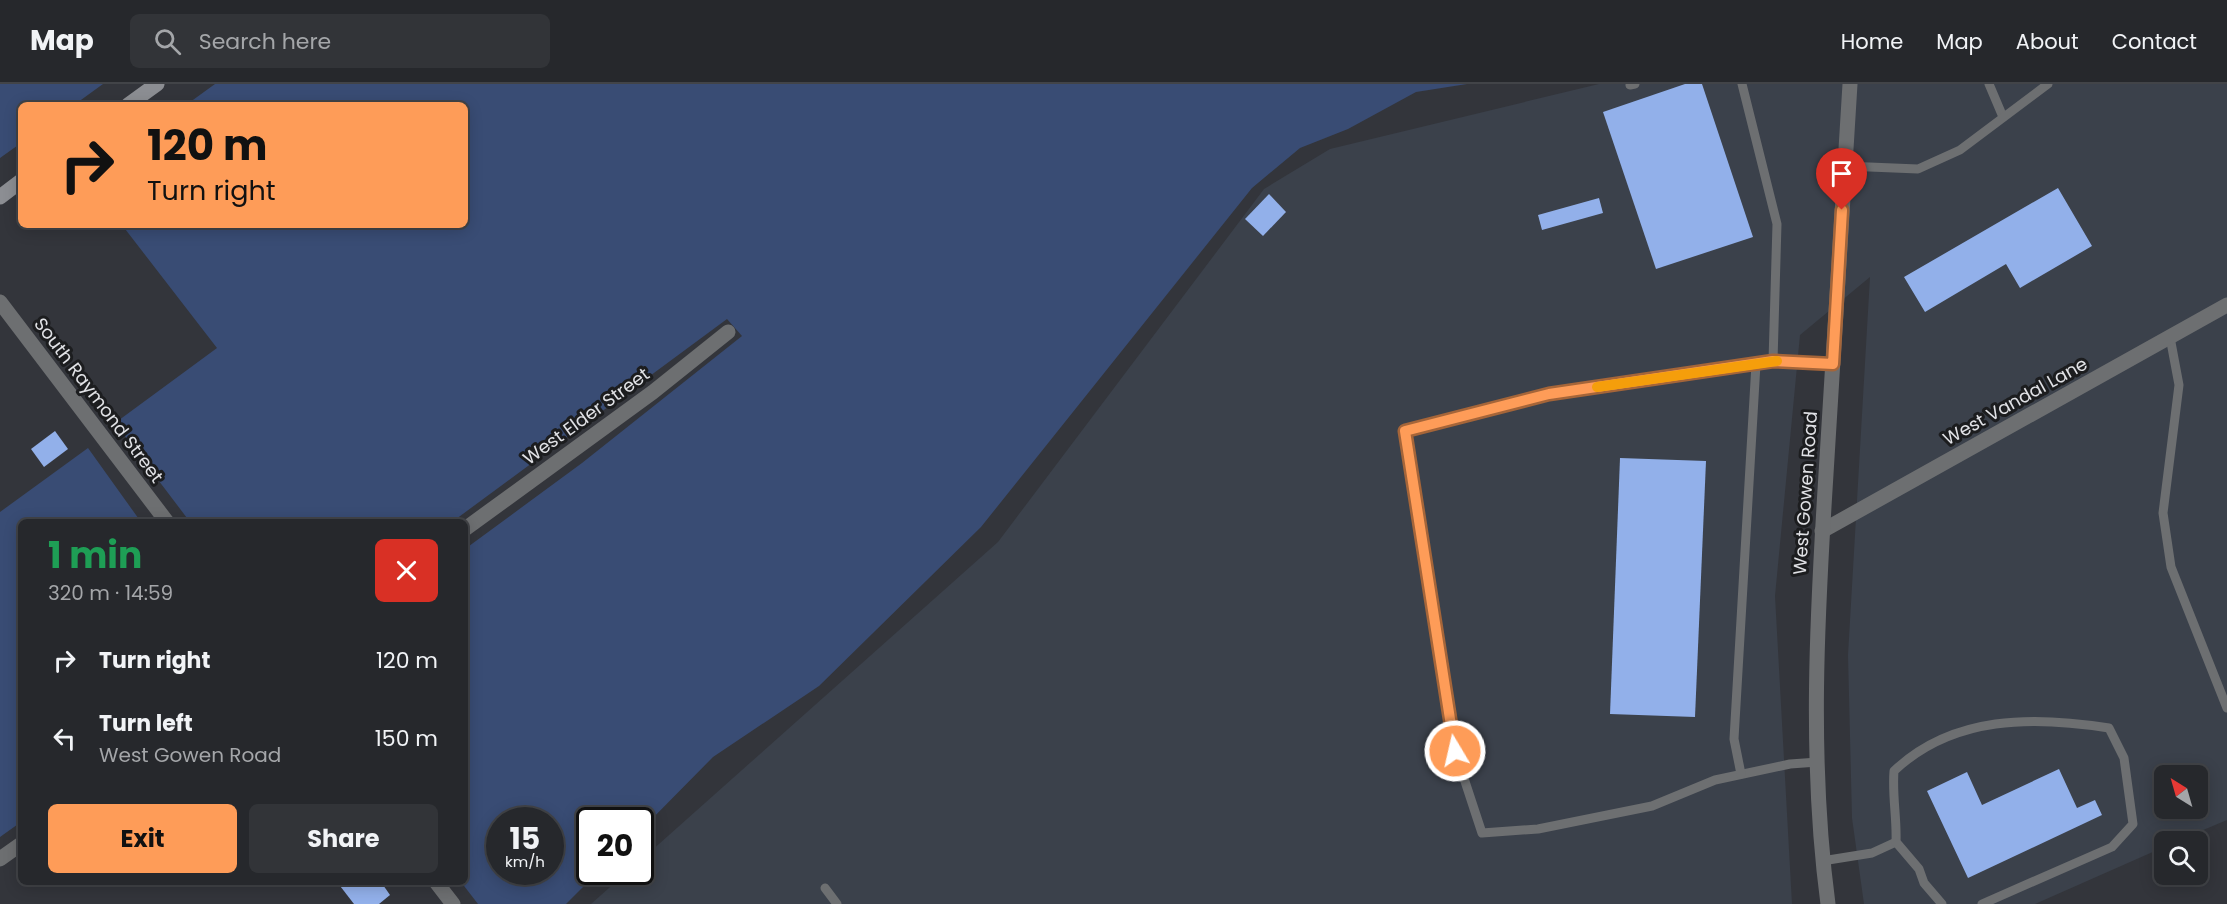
<!DOCTYPE html>
<meta charset="utf-8">
<style>
:root{--surface:#26282c;--page:#323438;--text:#f1f3f6;--muted:#a4a6a9;--line:#424448;--accent:#fe9c58}
body{margin:0;font-family:Poppins,sans-serif;background:var(--page);color:var(--text);height:100vh;display:flex;flex-direction:column;font-size:22px;white-space:nowrap}
*{box-sizing:border-box;margin:0}
p{font-size:20px;color:var(--muted)}
.icon{flex:none;width:33px;height:33px;fill:none;stroke:currentColor;stroke-width:2;stroke-linecap:round;stroke-linejoin:round}
.map{position:relative;flex:1;overflow:hidden}
.panel{position:absolute;left:18px;top:435px;width:450px;height:366px;display:flex;flex-direction:column;background:var(--surface);border-radius:9px;box-shadow:0 3px 15px #0003,0 0 0 2px var(--line)}
.panel>*{flex:none}
.banner{position:absolute;left:18px;top:18px;width:450px;height:126px;border-radius:9px;box-shadow:0 3px 15px #0003,0 0 0 2px var(--line);background:#fe9c58;color:#111;overflow:hidden}
.needle{width:39px;rotate:323deg}
.fabs{position:absolute;left:2154px;top:681px;display:grid;gap:12px}
.fabs a{display:grid;place-items:center;width:54px;height:54px;border-radius:9px;background:var(--surface);box-shadow:0 3px 15px #0003,0 0 0 2px var(--line);font-size:30px}
.speed{position:absolute;left:486px;top:723px;display:flex;gap:12px;font-size:30px;font-weight:700;text-align:center}
.speed>*{display:grid;place-content:center;width:78px;height:78px;border-radius:50%;background:var(--surface);box-shadow:0 3px 15px #0003,0 0 0 2px var(--line);line-height:1}
.speed small{font-size:15px;font-weight:400}
.speed .limit{border:3px solid #111;border-radius:9px;background:#fff;color:#111}
.pin{position:absolute;display:grid;place-items:center;width:51px;height:51px;color:#fff;margin:-62px -26px;border-radius:50% 50% 50% 0;rotate:-45deg;box-shadow:0 0 6px #0007}
.pin .icon{rotate:45deg}
.me{position:absolute;width:66px;margin:-33px;rotate:351deg;stroke-linejoin:round;filter:drop-shadow(0 0 4px #0008)}
.turn{display:flex;align-items:center;gap:21px;height:126px;padding:0 30px;font-size:27px}
.turn .icon{width:78px;height:78px;stroke-width:2.5}
.turn b{display:block;font-size:42px;line-height:51px}
.round{display:grid;place-items:center;flex:none;width:63px;height:63px;border-radius:9px;background:var(--page)}
.overview{display:flex;align-items:center;justify-content:space-between;height:102px;padding:0 30px}
h1{font-size:36px;font-weight:700;line-height:45px;color:#1e9e55}
.button{display:flex;gap:12px;margin-top:auto;padding:12px 30px}
.button a{flex:1;height:69px;border-radius:9px;background:var(--accent);color:#111;font-size:24px;font-weight:700;line-height:69px;text-align:center}
.button a+a{background:var(--page);color:var(--text)}
ul{padding:0;list-style:none}
li{display:flex;align-items:center;gap:18px;height:78px;padding:0 30px}
li div{flex:1}
li b{display:block;font-size:22px}
li em{font-style:normal}
header{display:flex;align-items:center;gap:36px;box-sizing:border-box;height:84px;padding:0 30px;background:var(--surface);border-bottom:2px solid var(--line)}
header strong{font-size:28px}
nav{display:flex;gap:33px;margin-inline-start:auto;font-size:21px}
.search{width:420px;height:54px;background:var(--page);display:flex;align-items:center;gap:15px;box-sizing:border-box;padding:0 21px;border-radius:9px;color:var(--muted);font-size:22px}
.map>svg:first-child{display:block}
.built{fill:#3b414b;fill-rule:evenodd}
.green{fill:#394c74;fill-rule:evenodd}
.building{fill:#92b0ea}
.lines{fill:none;stroke-linecap:round;stroke-linejoin:round}
.service{stroke:#6d6f71;stroke-width:9}
.minor{stroke:#6d6f71;stroke-width:15}
.tertiary{stroke:#6d6f71;stroke-width:15}
.secondary{stroke:#8c8e93;stroke-width:15}
.route-casing{stroke:#a56539;stroke-width:15}
.route{stroke:#fe9c58;stroke-width:10}
.slow{stroke:#f59e0b;stroke-width:10}
.labels{text-anchor:middle;dominant-baseline:central;stroke-width:6;stroke-linejoin:round;paint-order:stroke}
.street-label{font-size:18px;fill:#e1e2e6;stroke:#1c1d1f}
</style>
<header>
<strong>Map</strong>
<div class="search"><svg class="icon" aria-label="search" viewBox="0 0 24 24"><circle cx="10" cy="10" r="6"/><path d="M15 15l6 6"/></svg>Search here</div>
<nav><a>Home</a><a>Map</a><a>About</a><a>Contact</a></nav>
</header>
<div class="map">
<svg width="2227" height="820" viewBox="0 0 2227 820">
<rect width="100%" height="100%" fill="#33353b"/>
<!-- built -->
<path class="built" d="M 1599,0 L 2227,0 L 2227,736 L 2177,757 L 2164,758 L 2164,763 L 2035,820 L 1864,820 L 1852,734 L 1848,571 L 1870,193 L 1800,251 L 1775,512 L 1792,820 L 591,820 L 627,788 L 640,788 L 641,776 L 998,458 L 1264,105 L 1330,65 ZM 2164,692 L 2198,692 L 2198,724 L 2164,724 Z"/>
<!-- green -->
<g class="green">
<polygon points="0,0 103,0 74,21 21,21 21,59 0,74"/>
<path d="M 215,0 L 1467,0 L 1416,8 L 1348,45 L 1300,64 L 1252,104 L 981,443 L 819,602 L 713,673 L 641,746 L 640,736 L 590,736 L 590,788 L 598,788 L 566,820 L 478,820 L 461,798 L 465,798 L 465,465 L 582,379 L 742,252 L 727,235 L 452,438 L 190,438 L 115,339 L 217,264 L 122,141 L 465,141 L 465,21 L 186,21 ZM 500,736 L 550,736 L 550,788 L 500,788 Z"/>
<polygon points="88,364 141,438 21,438 21,738 0,753 0,428"/>
</g>
<!-- building -->
<g class="building">
<polygon points="1685,0 1702,0 1753,153 1656,185 1603,28"/>
<polygon points="2058,104 2092,162 2020,204 2006,180 1925,228 1904,193"/>
<polygon points="1269,110 1286,128 1263,152 1245,135"/>
<polygon points="1599,114 1603,129 1542,146 1538,131"/>
<polygon points="55,347 68,365 44,383 31,365"/>
<polygon points="1620,374 1706,377 1695,633 1610,630"/>
<polygon points="2059,685 2077,724 2095,716 2102,731 1968,794 1927,707 1967,688 1982,721"/>
<polygon points="337,798 381,798 390,811 379,820 354,820"/>
</g>
<g class="lines">
<!-- service -->
<g class="service">
<polyline points="1742,0 1777,140 1773,277 1833,280"/>
<polyline points="1989,0 2003,33"/>
<polyline points="1630,1 1635,0"/>
<polyline points="1845,82 1918,85 1960,66 2048,0"/>
<polyline points="2170,253 2179,301 2163,429 2171,483 2227,624"/>
<polyline points="1773,277 1549,310 1405,347 1455,667 1482,749 1538,745 1652,722 1715,696 1790,680 1818,678"/>
<polyline points="1741,690 1734,655 1756,280"/>
<polyline points="1822,777 1872,769 1896,758"/>
<polyline points="825,804 837,820"/>
<path d="M 1942,820 L 1924,799 L 1919,785 L 1896,758 C 1897,734 1892,711 1894,687 C 1953,631 2034,632 2109,644 L 2124,674 L 2133,740 L 2112,763 L 1982,820"/>
</g>
<!-- minor -->
<g class="minor">
<polyline points="0,218 167,438"/>
<polyline points="465,445 653,308 728,248"/>
<polyline points="1822,447 2227,221"/>
<polyline points="0,775 21,760"/>
<polyline points="436,798 453,820"/>
</g>
<!-- tertiary -->
<path class="tertiary" d="M 1828,820 C 1809,678 1817,532 1826,390 C 1834,260 1842,130 1850,0"/>
<!-- secondary -->
<g class="secondary">
<polyline points="128,21 157,0"/>
<polyline points="0,113 21,97"/>
</g>
</g>
<g class="lines">
<!-- route casing -->
<g class="route-casing">
<polyline id="route" points="1455,667 1405,347 1549,310 1773,277 1833,280 1842,126"/>
</g>
<!-- route -->
<use href="#route" class="route"/>
<!-- slow -->
<polyline class="slow" points="1597,303 1777,277"/>
</g>
<g class="labels">
<!-- street labels -->
<g class="street-label">
<text transform="translate(99 316) rotate(53)">South Raymond Street</text>
<text transform="translate(2015 317) rotate(-29)">West Vandal Lane</text>
<text transform="translate(586 332) rotate(-36)">West Elder Street</text>
<text transform="translate(1805 409) rotate(-86)">West Gowen Road</text>
</g>
</g>
</svg>
<div class="fabs">
<a><svg class="needle" viewBox="-14 -14 28 28"><path d="M0-13l5 13h-10z" fill="#e53935"/><path d="M0 13l5-13h-10z" fill="#a4a6a9"/></svg></a>
<a><svg class="icon" aria-label="search" viewBox="0 0 24 24"><circle cx="10" cy="10" r="6"/><path d="M15 15l6 6"/></svg></a>
</div>
<div class="speed"><div>15<small>km/h</small></div><div class="limit">20</div></div>
<div class="pin" style="left:1842px;top:126px;background:#d93025"><svg class="icon" aria-label="arrive" viewBox="0 0 24 24"><path d="M6 21V4h12l-3 4 3 4H6"/></svg></div>
<svg class="me" style="left:1455px;top:667px" viewBox="-20 -20 40 40"><circle r="17" fill="#fe9c58" stroke="#fff" stroke-width="3"/><path d="M0-11L8 9 0 5-8 9z" fill="#fff"/></svg>
<div class="banner">
<div class="turn"><svg class="icon" aria-label="right" viewBox="0 0 24 24"><path d="M7 20v-9h11M14 6l5 5-5 5"/></svg><div><b>120 m</b>Turn right</div></div>
</div>
<section class="panel">
<div class="overview"><div><h1>1 min</h1><p>320 m · 14:59</p></div><a class="round" style="background:#d93025;color:#fff"><svg class="icon" aria-label="close" viewBox="0 0 24 24"><path d="M6 6l12 12M18 6L6 18"/></svg></a></div>
<ul>
<li><svg class="icon" aria-label="right" viewBox="0 0 24 24"><path d="M7 20v-9h11M14 6l5 5-5 5"/></svg><div><b>Turn right</b></div><em>120 m</em></li>
<li><svg class="icon" aria-label="left" viewBox="0 0 24 24"><path d="M17 20v-9H6M10 6l-5 5 5 5"/></svg><div><b>Turn left</b><p>West Gowen Road</p></div><em>150 m</em></li>
</ul>
<div class="button"><a>Exit</a><a>Share</a></div>
</section>
</div>
